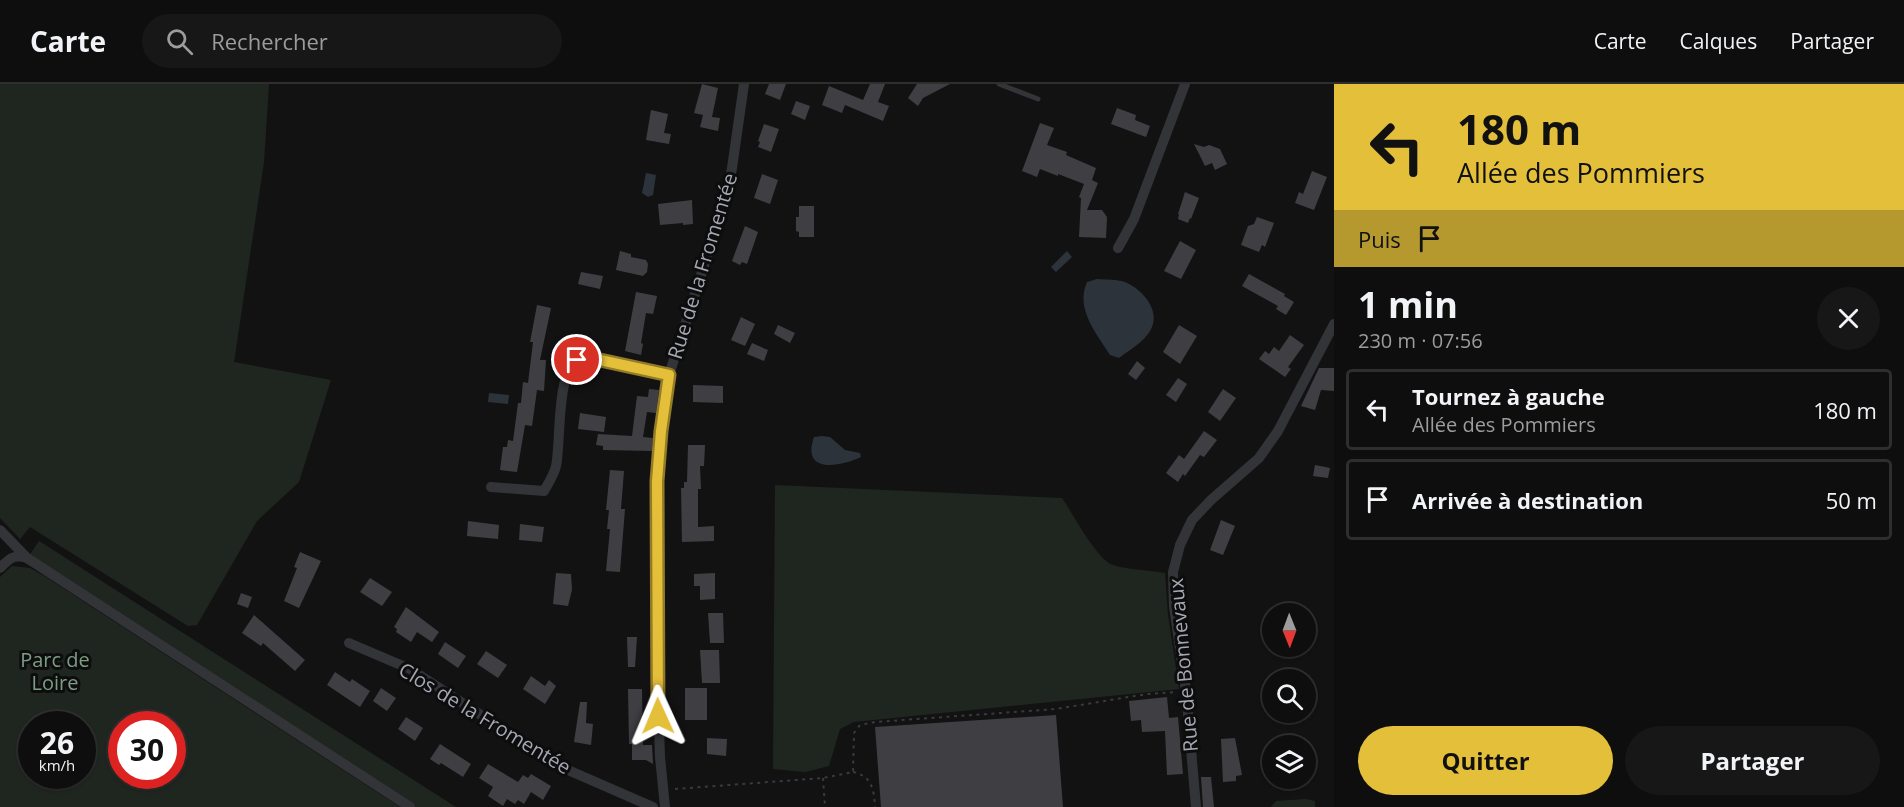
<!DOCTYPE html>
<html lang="fr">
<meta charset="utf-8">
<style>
:root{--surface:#0e0e0e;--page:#171717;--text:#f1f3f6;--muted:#9b9c9e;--line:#2e2e2e;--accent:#e3bf3a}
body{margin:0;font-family:"Open Sans",sans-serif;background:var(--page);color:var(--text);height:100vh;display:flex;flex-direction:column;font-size:22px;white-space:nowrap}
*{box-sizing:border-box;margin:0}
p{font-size:20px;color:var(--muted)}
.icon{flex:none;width:33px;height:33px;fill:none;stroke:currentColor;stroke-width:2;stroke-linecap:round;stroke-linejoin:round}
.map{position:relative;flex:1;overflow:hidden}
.drawer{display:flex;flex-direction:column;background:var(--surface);width:570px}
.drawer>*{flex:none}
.top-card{background:#e3bf3a;color:#111;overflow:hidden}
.needle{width:39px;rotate:179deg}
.fabs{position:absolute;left:1262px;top:519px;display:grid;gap:12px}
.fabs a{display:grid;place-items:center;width:54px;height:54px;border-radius:50%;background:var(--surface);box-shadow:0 2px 4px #0004,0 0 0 2px var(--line);font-size:30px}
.speed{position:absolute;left:18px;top:627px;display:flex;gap:12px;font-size:30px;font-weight:700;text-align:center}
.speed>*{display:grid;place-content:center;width:78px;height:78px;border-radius:50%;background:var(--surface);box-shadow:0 2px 4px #0004,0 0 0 2px var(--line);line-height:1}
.speed small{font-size:15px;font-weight:400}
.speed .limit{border:9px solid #d22;background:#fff;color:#111}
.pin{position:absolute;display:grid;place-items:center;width:51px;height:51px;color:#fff;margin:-26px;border:3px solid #fff;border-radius:50%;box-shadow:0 2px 6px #0007}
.me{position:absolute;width:66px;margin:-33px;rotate:359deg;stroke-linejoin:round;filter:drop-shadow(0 0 4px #0008)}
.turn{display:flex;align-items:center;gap:21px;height:126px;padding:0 24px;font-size:27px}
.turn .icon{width:78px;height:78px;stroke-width:2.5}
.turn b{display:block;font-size:42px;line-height:51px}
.then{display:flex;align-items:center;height:57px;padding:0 24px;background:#0003;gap:12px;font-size:22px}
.round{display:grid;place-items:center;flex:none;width:63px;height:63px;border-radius:32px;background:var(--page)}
.summary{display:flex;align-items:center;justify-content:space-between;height:102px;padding:0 24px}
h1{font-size:36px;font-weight:700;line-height:45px}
.action{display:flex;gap:12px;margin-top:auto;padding:12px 24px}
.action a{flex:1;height:69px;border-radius:36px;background:var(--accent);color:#111;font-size:24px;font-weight:700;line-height:69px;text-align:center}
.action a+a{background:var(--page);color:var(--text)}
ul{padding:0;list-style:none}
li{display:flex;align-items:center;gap:18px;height:81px;margin:0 12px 9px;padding:0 12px;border:3px solid var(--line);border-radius:6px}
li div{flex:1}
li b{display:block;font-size:22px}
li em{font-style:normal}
header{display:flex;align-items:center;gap:36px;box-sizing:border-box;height:84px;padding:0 30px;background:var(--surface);border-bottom:2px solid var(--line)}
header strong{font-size:28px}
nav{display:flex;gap:33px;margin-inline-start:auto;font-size:21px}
.search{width:420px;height:54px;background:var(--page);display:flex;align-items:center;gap:15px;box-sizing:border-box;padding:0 21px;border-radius:33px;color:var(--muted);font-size:22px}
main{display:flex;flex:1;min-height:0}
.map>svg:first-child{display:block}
.green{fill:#1f2620;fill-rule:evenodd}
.water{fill:#2c333b}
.building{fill:#3f3f43}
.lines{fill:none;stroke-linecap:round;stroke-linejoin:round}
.path{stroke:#393a3f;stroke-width:2;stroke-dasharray:3 4.5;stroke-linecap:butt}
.service{stroke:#333438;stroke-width:5}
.minor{stroke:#333438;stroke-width:10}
.route-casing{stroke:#947c26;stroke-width:15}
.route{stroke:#e3bf3a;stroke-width:10}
.labels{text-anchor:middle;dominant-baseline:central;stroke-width:6;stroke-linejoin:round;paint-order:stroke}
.street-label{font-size:20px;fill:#a5a7b3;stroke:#0d0d0e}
.park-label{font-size:20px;fill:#7d9d83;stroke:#0d0d0e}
</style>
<header>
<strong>Carte</strong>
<div class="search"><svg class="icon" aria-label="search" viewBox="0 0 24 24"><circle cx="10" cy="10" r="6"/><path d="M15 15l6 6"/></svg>Rechercher</div>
<nav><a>Carte</a><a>Calques</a><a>Partager</a></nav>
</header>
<main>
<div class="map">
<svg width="1334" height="723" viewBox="0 0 1334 723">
<rect width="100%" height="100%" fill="#121213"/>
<!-- green -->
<g class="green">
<polygon points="0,0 269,0 264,78 234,278 331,296 299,398 257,437 197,541 188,542 30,443 20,455 0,434"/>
<path d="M 775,401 L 1062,414 C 1073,430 1097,476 1113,481 C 1129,486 1149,486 1165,489 L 1168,531 L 1179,605 L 854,638 L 840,645 L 829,682 L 805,688 L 773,685 Z"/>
<polygon points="39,457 456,723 414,723 29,472"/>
<path d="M 12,482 L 30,484 L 46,493 L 400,723 L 0,723 L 0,493 ZM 32,640 L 82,640 L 82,692 L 32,692 ZM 122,640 L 172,640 L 172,692 L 122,692 Z"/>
<polygon points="1306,715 1315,717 1315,723 1271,723 1276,717"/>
</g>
<!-- water -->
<g class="water">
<polygon points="646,89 656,91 653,111 648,113 642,109"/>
<polygon points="1067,167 1072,173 1056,188 1051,183"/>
<path d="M 1097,195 C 1106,196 1117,195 1125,198 C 1144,206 1164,230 1148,250 C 1142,259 1128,267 1119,274 L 1110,271 C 1097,250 1075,225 1087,198 Z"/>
<polygon points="489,309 509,311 508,320 488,318"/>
<path d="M 822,352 L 830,353 L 845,366 L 860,369 L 861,373 C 840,383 801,390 814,353 Z"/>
</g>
<!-- building -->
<g class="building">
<polygon points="702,0 718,4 712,33 720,34 718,47 700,43 703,31 694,29"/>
<polygon points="769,0 786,0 780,16 765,10"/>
<polygon points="870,0 885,0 878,18 889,22 883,37 845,21 842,29 822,21 829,2 863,16"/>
<polygon points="917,0 950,0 923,14 918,22 908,14"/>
<polygon points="796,17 810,22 805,36 791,30"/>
<polygon points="1117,24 1136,31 1135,36 1150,42 1146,53 1111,40"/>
<polygon points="651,26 668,30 664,49 671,50 669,60 646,56"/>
<polygon points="1040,39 1054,44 1047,61 1067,68 1066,71 1096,84 1092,96 1098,99 1087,126 1102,126 1107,133 1106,154 1079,153 1081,114 1079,113 1084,100 1058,90 1058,92 1040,85 1037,93 1022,87"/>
<polygon points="764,40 779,45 771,68 758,63 760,58 758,57"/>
<polygon points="1194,60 1204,63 1209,61 1220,65 1227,80 1215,86 1212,79 1205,82"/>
<polygon points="1312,87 1327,93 1314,126 1295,119 1299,108 1303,110"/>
<polygon points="762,90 778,96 770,120 754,114"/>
<polygon points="1185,108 1199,114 1191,135 1190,134 1188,139 1178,135 1179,130 1178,130"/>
<polygon points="692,116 693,140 683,141 683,139 660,141 658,120"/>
<polygon points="799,122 814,122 814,153 799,153 799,148 796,147 796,133 799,133"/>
<polygon points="1257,133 1274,139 1265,163 1262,161 1259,168 1241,161 1248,142 1254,140"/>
<polygon points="745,142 758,148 747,180 742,178 740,181 732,177"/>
<polygon points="1180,157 1196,166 1181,195 1164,187"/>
<polygon points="620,167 631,170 631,173 646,176 648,180 647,188 643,192 616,186"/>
<polygon points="581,188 603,192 600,205 578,200"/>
<polygon points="1249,190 1285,210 1284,212 1294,218 1286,231 1276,225 1278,222 1242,202"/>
<polygon points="636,208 657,212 653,230 646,229 641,259 643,260 641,271 625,267"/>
<polygon points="537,221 551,224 540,276 546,276 544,307 537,306 532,342 525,341 517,388 500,386 503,363 507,363 508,356 513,357 518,319 521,319 523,298 528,299 533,258 530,258"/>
<polygon points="741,233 755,240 745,262 731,256"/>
<polygon points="778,241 795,249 790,259 774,250"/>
<polygon points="1179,241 1197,252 1180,280 1163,268"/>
<polygon points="1290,251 1304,261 1288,283 1291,285 1285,293 1259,275 1265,267 1269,270 1274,263 1279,267"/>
<polygon points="752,259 768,266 764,277 747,270"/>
<polygon points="1137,277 1145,284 1136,296 1128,290"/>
<polygon points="1319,284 1334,284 1334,307 1321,306 1315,326 1301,322"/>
<polygon points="1178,294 1187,300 1176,318 1166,311"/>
<polygon points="693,301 723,302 723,319 693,318"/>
<polygon points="649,305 659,306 656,329 647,328 643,353 653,354 652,367 603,366 603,362 596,361 598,350 632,352 637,312 648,313"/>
<polygon points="1223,305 1236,314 1220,337 1208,328"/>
<polygon points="580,329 606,333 604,348 578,345"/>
<polygon points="1204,347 1217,356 1204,373 1200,371 1185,392 1183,390 1178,398 1166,389 1179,371 1184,375"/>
<polygon points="688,361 705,361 704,382 700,382 701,405 698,405 698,443 714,442 714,457 682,458 681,404 684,404 684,398 687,398"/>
<polygon points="1315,381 1330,384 1328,394 1313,392"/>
<polygon points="610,386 624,387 621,425 625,425 620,488 606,487 610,445 607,445 609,426 606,426"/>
<polygon points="1221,436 1235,442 1223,471 1210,466"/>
<polygon points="468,437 499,441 498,455 467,452"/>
<polygon points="520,440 544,443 542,458 519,456"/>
<polygon points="300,468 321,477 299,524 284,517 297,484 294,483"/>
<polygon points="556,489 571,490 572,506 568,522 553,520"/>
<polygon points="715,489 715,515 700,516 700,502 694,502 694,490"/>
<polygon points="370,494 392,508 382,522 360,508"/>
<polygon points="241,509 252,513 248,524 237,520"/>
<polygon points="406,523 439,548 432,558 417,548 411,558 396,548 397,545 394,543"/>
<polygon points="708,529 723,529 724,559 710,559"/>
<polygon points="254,531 305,576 295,587 263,559 261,562 242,549"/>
<polygon points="627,553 637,553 635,583 628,583"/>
<polygon points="445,558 466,572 458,584 438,570"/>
<polygon points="700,566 719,566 720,599 702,599"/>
<polygon points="486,567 507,581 498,594 477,580"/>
<polygon points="335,588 350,598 352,595 370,607 360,623 327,601"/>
<polygon points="531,592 545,602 549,596 556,602 545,620 523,605"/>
<polygon points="381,604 396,614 387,627 373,617"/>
<rect x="685" y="604" width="22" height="32"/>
<polygon points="628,605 642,605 643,661 652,661 653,680 646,676 632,676 632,660 629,660"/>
<polygon points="1167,613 1169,634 1178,633 1183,690 1167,691 1165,647 1142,648 1141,636 1131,637 1129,617"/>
<polygon points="580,618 587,618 586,639 593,640 591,661 574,658"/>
<polygon points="1056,631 1063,723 881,723 875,643"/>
<polygon points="406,633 423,644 415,657 398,645"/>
<polygon points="707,654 727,655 726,672 707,670"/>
<polygon points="1235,654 1242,691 1236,692 1236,697 1223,698 1221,655"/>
<polygon points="440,660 471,680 463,693 441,679 439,681 430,675"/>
<polygon points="488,680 518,698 523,691 528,694 531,690 551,702 543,716 531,708 524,720 518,716 515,720 507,715 503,722 488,712 493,703 479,694"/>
<polygon points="1201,693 1211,693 1214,723 1203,723"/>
</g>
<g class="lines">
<!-- path -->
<g class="path">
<path d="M 853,688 C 872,692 874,706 875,723"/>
<polyline points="823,694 825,723"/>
<polyline points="675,705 823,694 853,688 854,649 860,641 875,638 1056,625 1147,610 1176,608"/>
</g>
<!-- service -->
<polyline class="service" points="999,0 1038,15"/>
<!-- minor -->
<g class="minor">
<polyline points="1118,164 1134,135 1185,0"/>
<path d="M 491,403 L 544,407 C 548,400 554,391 556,382 C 561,361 556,285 578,276 C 593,270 651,287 669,291"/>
<polyline points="0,446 27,474"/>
<path d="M 0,484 C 10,474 14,470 27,474 L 410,723"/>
<polyline points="349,559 410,585 561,683 653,723"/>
<polyline points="665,723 660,673 658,611 657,397 661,347 669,291 727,110 732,84 744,0"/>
<polyline points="1196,723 1186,607 1174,522 1173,488 1180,461 1192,436 1211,416 1259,374 1278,347 1334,240"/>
</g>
</g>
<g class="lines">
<!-- route casing -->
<g class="route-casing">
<polyline id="route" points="577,276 591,274 669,291 661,347 657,397 658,632"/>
</g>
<!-- route -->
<use href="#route" class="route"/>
</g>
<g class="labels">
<!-- street labels -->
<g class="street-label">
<text transform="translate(702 182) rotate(-73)">Rue de la Fromentée</text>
<text transform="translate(1183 581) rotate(-95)">Rue de Bonnevaux</text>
<text transform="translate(485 634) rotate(31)">Clos de la Fromentée</text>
</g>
<!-- park labels -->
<g class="park-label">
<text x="55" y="575">Parc de<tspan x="55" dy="23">Loire</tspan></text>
</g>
</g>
</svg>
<div class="fabs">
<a><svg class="needle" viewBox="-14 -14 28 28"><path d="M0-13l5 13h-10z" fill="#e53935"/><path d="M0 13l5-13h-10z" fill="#9b9c9e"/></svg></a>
<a><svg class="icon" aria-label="search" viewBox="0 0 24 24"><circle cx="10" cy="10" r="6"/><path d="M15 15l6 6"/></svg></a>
<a><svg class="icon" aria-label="layers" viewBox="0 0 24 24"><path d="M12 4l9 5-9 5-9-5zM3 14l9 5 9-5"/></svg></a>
</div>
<div class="speed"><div>26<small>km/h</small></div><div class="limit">30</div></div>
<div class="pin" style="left:577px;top:276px;background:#d93025"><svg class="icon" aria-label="arrive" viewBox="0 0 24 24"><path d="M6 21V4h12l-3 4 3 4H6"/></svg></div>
<svg class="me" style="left:658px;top:632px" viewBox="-20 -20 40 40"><path d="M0-17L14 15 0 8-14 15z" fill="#e3bf3a" stroke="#fff" stroke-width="4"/></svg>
</div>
<section class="drawer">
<div class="top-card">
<div class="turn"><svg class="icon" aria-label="left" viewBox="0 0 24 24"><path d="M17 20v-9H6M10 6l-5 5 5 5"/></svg><div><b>180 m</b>Allée des Pommiers</div></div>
<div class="then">Puis<svg class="icon" aria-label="arrive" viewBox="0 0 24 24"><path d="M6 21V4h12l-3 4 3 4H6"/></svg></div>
</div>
<div class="summary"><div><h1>1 min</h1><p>230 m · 07:56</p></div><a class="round"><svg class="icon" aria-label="close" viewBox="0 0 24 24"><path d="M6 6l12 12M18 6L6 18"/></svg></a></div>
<ul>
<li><svg class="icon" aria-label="left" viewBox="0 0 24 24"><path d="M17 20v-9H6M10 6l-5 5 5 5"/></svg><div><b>Tournez à gauche</b><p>Allée des Pommiers</p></div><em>180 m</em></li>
<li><svg class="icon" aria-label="arrive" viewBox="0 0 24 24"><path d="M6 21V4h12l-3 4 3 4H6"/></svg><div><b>Arrivée à destination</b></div><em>50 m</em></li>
</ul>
<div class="action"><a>Quitter</a><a>Partager</a></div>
</section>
</main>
